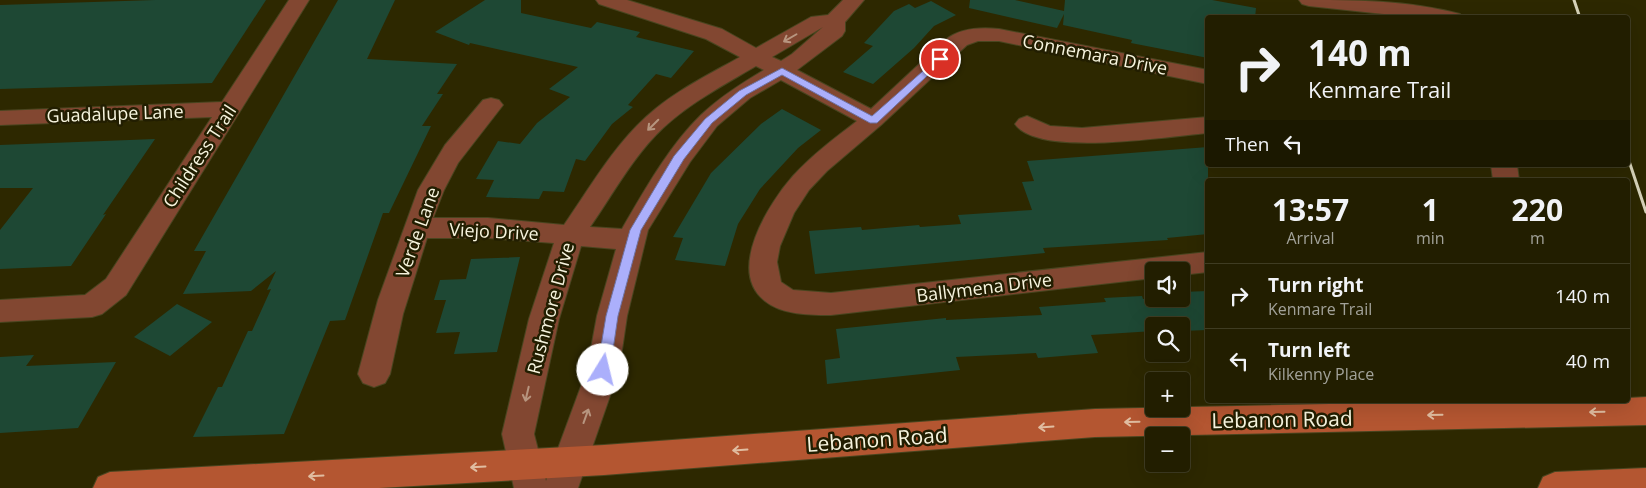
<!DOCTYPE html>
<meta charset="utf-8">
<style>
:root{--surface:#221e00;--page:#2e2b0f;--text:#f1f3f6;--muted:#a2a299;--line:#3f3c22}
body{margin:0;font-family:"Open Sans",sans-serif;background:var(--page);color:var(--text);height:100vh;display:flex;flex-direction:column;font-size:19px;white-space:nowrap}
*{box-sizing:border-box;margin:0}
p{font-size:16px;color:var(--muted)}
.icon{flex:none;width:28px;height:28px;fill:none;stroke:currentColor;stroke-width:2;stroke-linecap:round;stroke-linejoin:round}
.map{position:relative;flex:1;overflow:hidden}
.panel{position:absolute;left:1205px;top:178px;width:425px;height:225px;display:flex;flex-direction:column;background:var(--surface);border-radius:5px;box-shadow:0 5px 20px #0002,0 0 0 1px var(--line)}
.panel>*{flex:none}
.banner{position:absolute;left:1205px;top:15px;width:425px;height:152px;border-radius:5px;box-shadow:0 5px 20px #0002,0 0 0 1px var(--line);background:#221e00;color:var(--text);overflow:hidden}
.tools{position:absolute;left:1145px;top:262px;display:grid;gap:10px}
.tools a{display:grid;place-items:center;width:45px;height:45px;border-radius:5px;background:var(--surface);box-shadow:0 5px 20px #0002,0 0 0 1px var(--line);font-size:25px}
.pin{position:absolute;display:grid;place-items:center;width:42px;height:42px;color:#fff;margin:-21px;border:2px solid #fff;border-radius:50%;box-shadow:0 1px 5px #0007}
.me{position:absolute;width:55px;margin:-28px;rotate:9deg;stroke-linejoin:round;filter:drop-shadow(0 0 4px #0008)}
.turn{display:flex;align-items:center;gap:18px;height:105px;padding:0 20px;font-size:22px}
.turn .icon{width:65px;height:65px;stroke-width:2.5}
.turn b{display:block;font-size:35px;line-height:42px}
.then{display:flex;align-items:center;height:48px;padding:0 20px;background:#0003;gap:10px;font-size:19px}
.eta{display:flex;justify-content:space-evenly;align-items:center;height:85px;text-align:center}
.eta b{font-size:30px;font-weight:700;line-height:35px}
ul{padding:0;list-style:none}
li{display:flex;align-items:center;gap:15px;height:65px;padding:0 20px;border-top:1px solid var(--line)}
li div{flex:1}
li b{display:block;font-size:19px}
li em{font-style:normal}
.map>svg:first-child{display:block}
.building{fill:#1e4834}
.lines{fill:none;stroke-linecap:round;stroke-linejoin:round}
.minor-casing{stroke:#49451f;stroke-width:2}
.secondary-casing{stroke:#49451f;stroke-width:2}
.minor{fill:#824731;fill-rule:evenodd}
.secondary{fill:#b45631;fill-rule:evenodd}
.rail{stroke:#d6d2b9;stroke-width:3}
.oneway{stroke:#b7957f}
.oneway2{stroke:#e0bda1}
.route{fill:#abaffb;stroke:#6f72a3}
.labels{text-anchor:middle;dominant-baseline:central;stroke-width:5;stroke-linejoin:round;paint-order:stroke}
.street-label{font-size:18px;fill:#f7f4de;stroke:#221e01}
.near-street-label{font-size:21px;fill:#f7f4de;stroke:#221e01}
</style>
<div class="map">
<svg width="1646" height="488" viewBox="0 0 1646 488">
<rect width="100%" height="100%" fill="#2d2800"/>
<!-- building -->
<g class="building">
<polygon points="155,0 266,0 212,83 0,89 0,5"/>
<polygon points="338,0 395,0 367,59 457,64 437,94 443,94 422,126 431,126 389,213 383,213 345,320 330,321 284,434 193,437 218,387 222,387 248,331 252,331 271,289 267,290 276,271 251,291 183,294 206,251 194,251"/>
<polygon points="485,0 521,0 521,13 591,28 597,22 640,32 636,37 694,51 671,78 656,74 628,105 633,107 612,124 585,161 576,159 564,192 543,191 539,199 486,197 494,180 476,179 498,141 520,144 537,123 570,97 549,89 578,67 470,43 469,45 435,32"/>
<polygon points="970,0 1015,0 1064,11 1065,0 1212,0 1256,8 1255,18 1208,18 1208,58 1131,43 1132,40 1063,25 1064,14 1057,28 969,8"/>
<polygon points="931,1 956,15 934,26 914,48 873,84 843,72 873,46 864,43 894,11 909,4 915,8"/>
<polygon points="782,109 821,130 798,148 760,189 738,224 725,266 675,260 683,238 673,237 711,173 761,124"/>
<polygon points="155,139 103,215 106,214 71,266 0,269 0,230 33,188 0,188 0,145"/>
<polygon points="1208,147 1208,234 1167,238 1168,240 1043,248 1045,253 815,274 809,231 861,227 862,230 919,225 920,227 961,224 958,215 1032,210 1022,182 1034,181 1027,161"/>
<polygon points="520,257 497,352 454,354 460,332 436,333 446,300 434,300 440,280 466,279 471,259"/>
<polygon points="1208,291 1208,330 1181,331 1181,326 1154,326 1154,331 1091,335 1098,353 1038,358 1036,353 956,357 960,370 827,384 825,360 840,358 836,329 946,318 946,320 1042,315 1039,307 1106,302 1104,298 1142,296 1143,299 1181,299 1181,292"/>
<polygon points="177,304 212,322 170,356 134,337"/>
<polygon points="34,355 26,366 116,362 78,428 0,433 0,357"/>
</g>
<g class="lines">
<!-- minor casing -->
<g class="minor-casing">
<g id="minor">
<polygon points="289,0 309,0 126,295 102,314 92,317 0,322 0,300 85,295 106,279 212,117 0,125 0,111 222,102"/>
<path d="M 596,0 L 627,0 L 722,29 L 756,48 L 811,17 L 828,15 L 843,0 L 864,0 L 845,22 L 845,31 L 842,36 L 797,70 L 871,109 L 945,40 C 960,28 980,27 999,29 L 1208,70 L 1208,84 L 999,41 L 978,41 L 967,45 L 881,125 L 827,171 L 809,190 L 794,213 L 780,246 L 777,262 L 781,282 L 793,290 L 831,293 L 1208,252 L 1208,272 L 1181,275 L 1181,271 L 1154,271 L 1154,278 L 831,315 C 810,315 782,315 765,301 C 726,271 769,203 793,176 C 812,155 835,138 857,121 L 781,80 L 750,98 L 717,126 L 690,162 L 648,230 L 627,316 L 619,370 L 578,488 L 514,488 L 502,434 L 529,319 L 554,243 L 488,238 L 427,238 L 403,314 L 390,374 L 385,383 L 374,387 L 363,383 L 358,374 L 378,300 L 418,190 L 445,145 L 483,100 L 491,98 L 499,100 L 503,105 L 458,163 L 444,190 L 433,218 L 488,218 L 564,225 C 589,189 613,147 646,117 C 673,92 708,75 740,57 L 706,39 L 599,4 ZM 823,27 L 792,54 L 781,61 L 772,57 ZM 756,66 L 764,70 C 742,83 720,97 701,115 C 669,146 644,191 622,229 L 590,227 C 613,194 634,155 663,128 C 691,102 724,85 756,66 ZM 581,246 L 616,249 L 597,316 L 587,370 L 546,481 L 534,434 L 559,319 Z"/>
<path d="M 1299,0 C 1354,0 1407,0 1460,14 L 1463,18 L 1421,18 L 1309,6 L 1302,4 Z"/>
<path d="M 1027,116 L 1050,126 L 1082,128 L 1208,117 L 1208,133 C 1169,136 1038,158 1015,124 L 1019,119 Z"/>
<polygon points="1491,165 1517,165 1519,180 1493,180"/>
</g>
</g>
<!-- secondary casing -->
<g class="secondary-casing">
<g id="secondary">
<polygon points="1646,397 1646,425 1095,437 604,475 379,488 93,488 98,477 110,472 604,445 1095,409 1520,400 1628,400 1628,398"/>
<polygon points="1646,468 1646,488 1538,488 1543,477 1555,472"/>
</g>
</g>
<!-- minor -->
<use href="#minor" class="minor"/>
<!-- secondary -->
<use href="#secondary" class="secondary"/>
<!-- rail -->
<g class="rail">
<polyline points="1574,0 1580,18"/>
<polyline points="1628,158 1646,212"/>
</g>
</g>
<!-- one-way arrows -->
<defs><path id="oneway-shaft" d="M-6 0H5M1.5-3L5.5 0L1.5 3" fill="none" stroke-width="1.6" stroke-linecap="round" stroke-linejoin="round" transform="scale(1.25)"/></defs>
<g class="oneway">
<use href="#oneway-shaft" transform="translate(790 38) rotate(150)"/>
<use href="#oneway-shaft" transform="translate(653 125) rotate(135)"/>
<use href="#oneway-shaft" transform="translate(527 394) rotate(103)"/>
<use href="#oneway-shaft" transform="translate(586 416) rotate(-70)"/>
</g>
<g class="oneway2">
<use href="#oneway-shaft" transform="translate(1597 412) rotate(179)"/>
<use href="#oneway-shaft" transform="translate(1435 415) rotate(179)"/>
<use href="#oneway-shaft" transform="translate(1132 422) rotate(179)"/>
<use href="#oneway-shaft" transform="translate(1046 427) rotate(176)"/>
<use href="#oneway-shaft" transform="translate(740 450) rotate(176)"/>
<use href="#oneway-shaft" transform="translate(478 467) rotate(177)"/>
<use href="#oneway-shaft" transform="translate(316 476) rotate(177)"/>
</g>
<!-- route -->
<polygon class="route" points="940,56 944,59 943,61 877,123 870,123 782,75 746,95 712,123 684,159 641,230 618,316 610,370 603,375 599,374 597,370 606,316 630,230 674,156 705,119 739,91 782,68 872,116"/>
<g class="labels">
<!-- street labels -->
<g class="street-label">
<text transform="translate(1095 54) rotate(11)">Connemara Drive</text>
<text transform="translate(115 113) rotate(-2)">Guadalupe Lane</text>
<text transform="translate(199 156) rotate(-57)">Childress Trail</text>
<text transform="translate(494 231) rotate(3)">Viejo Drive</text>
<text transform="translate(417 232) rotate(-70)">Verde Lane</text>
<text transform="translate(984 287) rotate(-7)">Ballymena Drive</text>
<text transform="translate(550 308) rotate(-75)">Rushmore Drive</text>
</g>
<!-- near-street labels -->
<g class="near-street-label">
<text transform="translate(1282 419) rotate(-1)">Lebanon Road</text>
<text transform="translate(877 439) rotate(-4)">Lebanon Road</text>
</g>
</g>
</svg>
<div class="tools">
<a><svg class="icon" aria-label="sound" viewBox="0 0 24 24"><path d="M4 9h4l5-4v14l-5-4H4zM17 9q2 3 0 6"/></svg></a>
<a><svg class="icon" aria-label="search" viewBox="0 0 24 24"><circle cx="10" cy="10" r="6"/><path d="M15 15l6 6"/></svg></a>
<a>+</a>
<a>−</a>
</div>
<div class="pin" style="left:940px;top:59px;background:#d93025"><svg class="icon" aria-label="arrive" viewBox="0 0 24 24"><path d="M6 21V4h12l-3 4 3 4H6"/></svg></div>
<svg class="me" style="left:603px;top:370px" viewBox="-20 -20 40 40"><circle r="19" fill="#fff"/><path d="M0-13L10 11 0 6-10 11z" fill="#abaffb"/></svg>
<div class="banner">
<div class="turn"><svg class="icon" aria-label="right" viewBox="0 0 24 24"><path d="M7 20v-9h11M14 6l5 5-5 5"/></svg><div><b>140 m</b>Kenmare Trail</div></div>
<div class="then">Then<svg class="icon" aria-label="left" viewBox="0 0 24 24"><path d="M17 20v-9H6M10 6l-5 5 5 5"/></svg></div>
</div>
<section class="panel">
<div class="eta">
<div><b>13:57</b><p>Arrival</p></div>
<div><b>1</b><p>min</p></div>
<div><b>220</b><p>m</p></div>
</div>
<ul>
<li><svg class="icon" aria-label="right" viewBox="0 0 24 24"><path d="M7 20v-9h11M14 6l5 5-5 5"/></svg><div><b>Turn right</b><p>Kenmare Trail</p></div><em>140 m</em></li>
<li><svg class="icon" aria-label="left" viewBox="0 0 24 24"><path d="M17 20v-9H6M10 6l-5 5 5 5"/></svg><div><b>Turn left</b><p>Kilkenny Place</p></div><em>40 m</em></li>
</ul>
</section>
</div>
